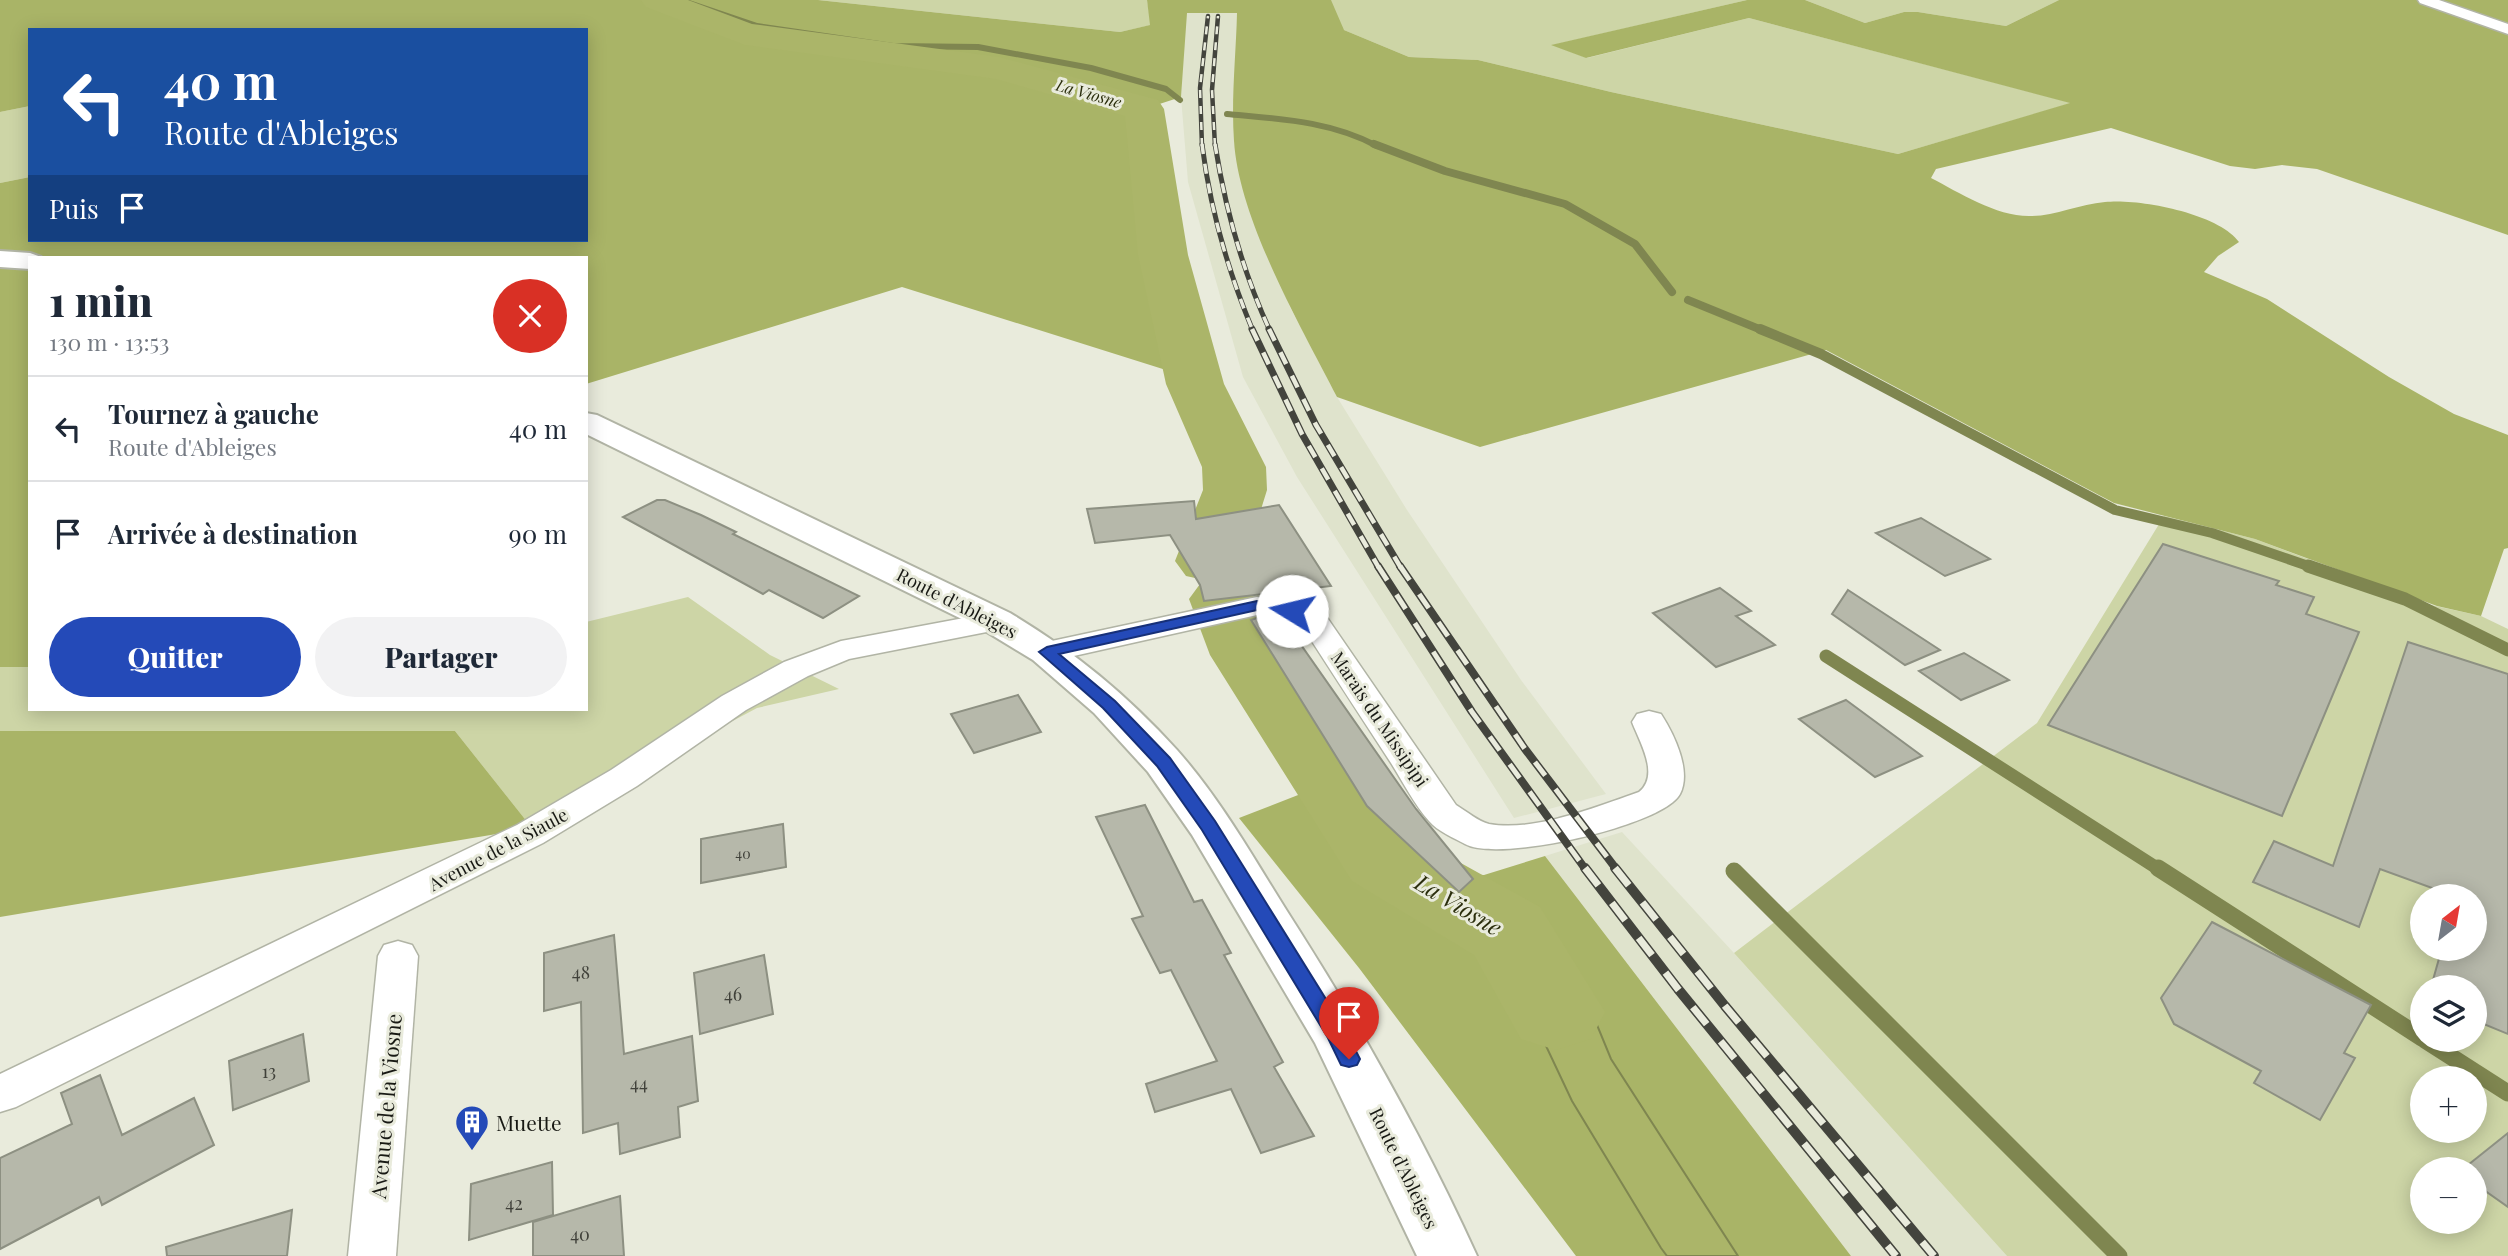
<!DOCTYPE html>
<html lang="fr">
<meta charset="utf-8">
<style>
:root{--surface:#fff;--page:#f2f2f3;--text:#1f2937;--muted:#747a83;--line:#e0e1e3;--accent:#244ab8}
body{margin:0;font-family:"Playfair Display",serif;background:var(--page);color:var(--text);height:100vh;display:flex;flex-direction:column;font-size:26px;white-space:nowrap}
*{box-sizing:border-box;margin:0}
p{font-size:23px;color:var(--muted)}
.icon{flex:none;width:38px;height:38px;fill:none;stroke:currentColor;stroke-width:2;stroke-linecap:round;stroke-linejoin:round}
.map{position:relative;flex:1;overflow:hidden}
.side{position:absolute;left:28px;top:256px;width:560px;height:455px;display:flex;flex-direction:column;background:var(--surface);border-radius:0px;box-shadow:0 4px 18px #0003}
.side>*{flex:none}
.top-card{position:absolute;left:28px;top:28px;width:560px;height:214px;border-radius:0px;box-shadow:0 4px 18px #0003;background:#1a4fa0;color:#fff;overflow:hidden}
.needle{width:46px;rotate:31deg}
.tools{position:absolute;left:2410px;top:884px;display:grid;gap:14px}
.tools a{display:grid;place-items:center;width:77px;height:77px;border-radius:50%;background:var(--surface);box-shadow:0 4px 18px #0003;font-size:35px}
.pin{position:absolute;display:grid;place-items:center;width:60px;height:60px;color:#fff;margin:-72px -30px;border-radius:50% 50% 50% 0;rotate:-45deg;box-shadow:0 0 7px #0007}
.pin .icon{rotate:45deg}
.me{position:absolute;width:77px;margin:-38px;rotate:279deg;stroke-linejoin:round;filter:drop-shadow(0 0 5px #0008)}
.turn{display:flex;align-items:center;gap:24px;height:147px;padding:0 21px;font-size:32px}
.turn .icon{width:91px;height:91px;stroke-width:2.5}
.turn b{display:block;font-size:49px;line-height:60px}
.then{display:flex;align-items:center;height:66px;padding:0 21px;background:#0003;gap:14px;font-size:26px}
.round{display:grid;place-items:center;flex:none;width:74px;height:74px;border-radius:37px;background:var(--page)}
.summary{display:flex;align-items:center;justify-content:space-between;height:119px;padding:0 21px}
h1{font-size:42px;font-weight:800;line-height:52px}
.cta{display:flex;gap:14px;margin-top:auto;padding:14px 21px}
.cta a{flex:1;height:80px;border-radius:42px;background:var(--accent);color:#fff;font-size:28px;font-weight:800;line-height:80px;text-align:center}
.cta a+a{background:var(--page);color:var(--text)}
ul{padding:0;list-style:none}
li{display:flex;align-items:center;gap:21px;height:105px;padding:0 21px;border-top:2px solid var(--line)}
li div{flex:1}
li b{display:block;font-size:26px}
li em{font-style:normal}
.map>svg:first-child{display:block}
.built{fill:#dfe3cc}
.green{fill:#cdd5a6;fill-rule:evenodd}
.forest{fill:#a9b467}
.water{fill:#abb569;stroke:#7f8650;stroke-width:2}
.lines{fill:none;stroke-linecap:round;stroke-linejoin:round}
.stream-far4{stroke:#7f8650;stroke-width:6}
.stream-far3{stroke:#7f8650;stroke-width:8}
.stream-far2{stroke:#7f8650;stroke-width:10}
.stream-far1{stroke:#7f8650;stroke-width:13}
.stream{stroke:#7f8650;stroke-width:17}
.river{fill:#abb569;fill-rule:evenodd}
.building{fill:#b6b8aa;stroke:#8d9082;stroke-width:2}
.street-casing{stroke:#b1b4a5;stroke-width:3}
.secondary-casing{stroke:#b1b4a5;stroke-width:4}
.street{fill:#fff;fill-rule:evenodd}
.secondary{fill:#fff;fill-rule:evenodd}
.rail-far4-casing{stroke:#43443d;stroke-width:4.5}
.rail-far3-casing{stroke:#43443d;stroke-width:5}
.rail-far2-casing{stroke:#43443d;stroke-width:7}
.rail-far1-casing{stroke:#43443d;stroke-width:8}
.rail-casing{stroke:#43443d;stroke-width:10}
.rail-far4{stroke:#e9ebdc;stroke-width:2.5;stroke-dasharray:8;stroke-linecap:butt}
.rail-far3{stroke:#e9ebdc;stroke-width:3.5;stroke-dasharray:10;stroke-linecap:butt}
.rail-far2{stroke:#e9ebdc;stroke-width:4.5;stroke-dasharray:13;stroke-linecap:butt}
.rail-far1{stroke:#e9ebdc;stroke-width:5;stroke-dasharray:17;stroke-linecap:butt}
.rail{stroke:#e9ebdc;stroke-width:7;stroke-dasharray:22;stroke-linecap:butt}
.route{fill:#244ab8;stroke:#173078;stroke-width:2}
.labels{text-anchor:middle;dominant-baseline:central;stroke-width:6;stroke-linejoin:round;paint-order:stroke}
.number-label{font-size:14px;fill:#40413a}
.far-water-label{font-size:16px;font-style:italic;fill:#2b2e0d;stroke:#e9ebdc}
.street-label{font-size:18px;fill:#181914;stroke:#e9ebdc}
.near-number-label{font-size:18px;fill:#40413a}
.near-street-label{font-size:21px;fill:#181914;stroke:#e9ebdc}
.near-poi-label{font-size:21px;fill:#181914;stroke:#e9ebdc;text-anchor:start}
.near-water-label{font-size:23px;font-style:italic;fill:#2b2e0d;stroke:#e9ebdc}
</style>
<div class="map">
<svg width="2508" height="1256" viewBox="0 0 2508 1256">
<rect width="100%" height="100%" fill="#e9ebdc"/>
<!-- built -->
<g class="built">
<polygon points="1186,13 1237,13 1234,142 1244,191 1262,241 1290,307 1337,397 1407,510 1521,680 1606,794 1514,818 1297,477 1243,377 1188,182 1181,97"/>
<polygon points="1622,832 1734,953 2007,1256 1851,1256 1545,856"/>
</g>
<!-- green -->
<g class="green">
<polygon points="818,0 1147,0 1151,25 1120,32"/>
<polygon points="1254,0 1747,0 1553,45 1587,58 1749,18 2072,103 1898,154 1611,92 1478,60 1409,57 1344,30"/>
<polygon points="1805,0 2059,0 2006,26 1918,12 1904,12 1865,23"/>
<polygon points="30,106 30,177 0,183 0,112"/>
<path d="M 2164,516 L 2255,539 L 2431,605 L 2481,616 L 2508,629 L 2508,1256 L 2007,1256 L 1734,953 L 2037,723 ZM 2422,896 L 2474,896 L 2474,948 L 2422,948 ZM 2422,987 L 2474,987 L 2474,1040 L 2422,1040 ZM 2422,1078 L 2474,1078 L 2474,1130 L 2422,1130 ZM 2422,1169 L 2474,1169 L 2474,1222 L 2422,1222 Z"/>
<polygon points="688,597 770,655 839,689 757,708 532,828 455,731 0,731 0,667 30,667 30,709 586,709 586,622"/>
</g>
<!-- forest -->
<g class="forest">
<path d="M 0,0 L 818,0 L 1120,32 L 1150,25 L 1147,0 L 1331,0 L 1344,30 L 1409,57 L 1478,60 L 1611,92 L 1898,154 L 2070,103 L 1749,18 L 1586,58 L 1551,45 L 1747,0 L 1805,0 L 1865,23 L 1904,12 L 1918,12 L 2006,26 L 2059,0 L 2508,0 L 2508,235 L 2317,169 L 2282,165 L 2255,169 L 2230,166 L 2111,128 L 1936,169 L 1931,178 C 1960,193 1997,217 2031,216 C 2055,216 2080,204 2105,202 C 2139,198 2220,214 2239,242 L 2218,256 L 2204,272 L 2267,299 L 2389,377 L 2454,414 L 2508,435 L 2508,548 L 2504,549 L 2481,616 L 2437,606 L 2255,539 L 2114,503 L 1826,350 L 1480,447 L 1337,397 C 1301,327 1239,220 1234,141 C 1231,99 1236,55 1237,13 L 1187,13 L 1181,97 L 1144,109 L 1185,376 L 902,287 L 586,384 L 586,257 L 30,257 L 30,667 L 0,667 L 0,183 L 30,177 L 30,240 L 586,240 L 586,30 L 30,30 L 30,106 L 0,112 Z"/>
<polygon points="0,731 455,731 532,828 0,917"/>
<polygon points="1316,788 1418,872 1484,875 1545,856 1851,1256 1738,1256 1611,1059 1581,986 1530,922 1519,915 1480,941 1530,1012 1572,1101 1667,1256 1576,1256 1359,968 1239,818"/>
</g>
<!-- water -->
<polygon class="water" points="1519,915 1530,922 1581,986 1611,1059 1738,1256 1667,1256 1661,1248 1572,1101 1530,1012 1480,941"/>
<g class="lines">
<!-- stream-far4 -->
<g class="stream-far4">
<polyline points="680,0 757,26 893,46 978,47 1091,68 1166,89 1180,100"/>
<path d="M 1227,114 C 1280,119 1330,121 1377,146"/>
</g>
<!-- stream-far3 -->
<g class="stream-far3">
<polyline points="1374,144 1445,171 1565,204 1635,244 1672,292"/>
<polyline points="1688,300 1764,331"/>
</g>
<!-- stream-far2 -->
<polyline class="stream-far2" points="1760,329 1821,354 2115,510 2212,533 2314,568"/>
<!-- stream-far1 -->
<g class="stream-far1">
<polyline points="2308,566 2405,599 2508,650"/>
<polyline points="1826,656 2160,870"/>
</g>
<!-- stream -->
<g class="stream">
<polyline points="2158,868 2422,1038"/>
<polyline points="1734,871 2119,1256"/>
<polyline points="2425,1040 2508,1093"/>
</g>
<!-- river -->
<polygon class="river" points="641,0 688,0 752,24 999,57 1158,100 1164,109 1188,255 1224,384 1266,467 1267,490 1245,561 1234,576 1226,578 1250,584 1261,599 1285,654 1414,837 1540,907 1605,1012 1591,1039 1556,1050 1521,1039 1474,955 1352,881 1210,655 1189,599 1200,584 1209,581 1186,576 1175,561 1203,490 1202,467 1166,384 1138,255 1125,116 996,79 745,45 646,7"/>
</g>
<!-- building -->
<g class="building">
<polygon points="657,500 665,500 701,515 736,532 733,534 859,596 823,618 769,590 763,594 623,517"/>
<polygon points="1194,501 1196,519 1279,505 1331,586 1204,601 1200,585 1170,535 1095,543 1087,509"/>
<polygon points="1921,518 1936,527 1990,559 1945,576 1876,533"/>
<polygon points="2163,544 2279,581 2276,585 2314,597 2306,614 2359,632 2282,816 2048,725"/>
<polygon points="1720,588 1751,611 1736,616 1775,645 1716,667 1653,613"/>
<polygon points="1848,590 1940,650 1905,665 1832,614"/>
<polygon points="1257,618 1287,625 1416,809 1473,879 1459,892 1367,806 1251,620"/>
<polygon points="2408,642 2508,674 2508,1034 2474,1020 2474,987 2431,987 2442,948 2474,948 2474,896 2454,896 2380,869 2359,927 2253,882 2274,841 2333,866"/>
<polygon points="1964,653 2009,680 1961,700 1919,671"/>
<polygon points="1018,695 1041,732 974,753 951,714"/>
<polygon points="1846,700 1922,756 1875,777 1799,719"/>
<polygon points="1145,805 1194,902 1202,900 1231,953 1224,955 1283,1062 1274,1067 1314,1136 1261,1153 1231,1089 1155,1112 1146,1084 1217,1061 1171,970 1160,973 1132,919 1143,916 1096,817"/>
<polygon points="783,824 786,867 701,883 701,839"/>
<polygon points="2212,922 2371,1005 2344,1053 2355,1058 2320,1120 2254,1083 2261,1071 2174,1024 2161,998"/>
<polygon points="614,935 624,1054 692,1036 698,1101 678,1107 680,1137 620,1154 618,1123 583,1133 581,1002 544,1011 544,953"/>
<polygon points="764,955 773,1014 700,1034 694,973"/>
<polygon points="303,1034 309,1081 233,1110 229,1061"/>
<polygon points="100,1075 122,1135 194,1098 214,1145 102,1205 99,1197 0,1249 0,1158 72,1124 61,1093"/>
<polygon points="2508,1133 2508,1207 2474,1183 2474,1169 2463,1169"/>
<polygon points="552,1162 553,1215 469,1240 471,1184"/>
<polygon points="620,1196 624,1256 533,1256 533,1222"/>
<polygon points="292,1210 287,1256 167,1256 166,1247"/>
</g>
<g class="lines">
<!-- street casing -->
<g class="street-casing">
<g id="street">
<polygon points="2418,0 2439,0 2508,24 2508,34 2420,3"/>
<path d="M 1257,597 L 1298,604 L 1326,616 L 1456,805 C 1466,811 1479,822 1489,824 C 1535,832 1596,807 1639,792 C 1660,775 1640,743 1632,722 L 1637,714 L 1649,711 L 1661,714 C 1674,734 1692,771 1680,794 C 1663,826 1498,863 1465,844 C 1454,838 1437,831 1429,821 C 1414,804 1403,782 1391,763 C 1362,719 1333,674 1304,629 L 1277,618 L 1257,615 L 1047,662 L 1036,659 L 1031,652 L 1036,645 L 1047,642 Z"/>
<polygon points="996,612 1007,614 1012,621 1007,628 849,659 808,676 746,710 637,786 543,843 16,1107 0,1112 0,1074 517,825 611,770 722,696 784,662 841,641"/>
<polygon points="398,941 412,945 418,956 396,1256 348,1256 378,956 384,945"/>
</g>
</g>
<!-- secondary casing -->
<g class="secondary-casing">
<g id="secondary">
<polygon points="0,251 30,253 41,257 30,257 30,269 0,267"/>
<path d="M 586,413 L 597,415 L 1010,613 C 1075,652 1126,694 1177,750 C 1225,804 1260,870 1299,930 C 1365,1034 1426,1144 1477,1256 L 1417,1256 L 1315,1043 L 1192,835 L 1148,772 L 1094,713 L 1033,660 L 982,629 L 586,434 Z"/>
</g>
</g>
<!-- street -->
<use href="#street" class="street"/>
<!-- secondary -->
<use href="#secondary" class="secondary"/>
<!-- rail-far4 casing -->
<g class="rail-far4-casing">
<g id="rail-far4">
<polyline points="1202,146 1200,88 1208,16"/>
<polyline points="1215,146 1212,90 1218,16"/>
</g>
</g>
<!-- rail-far3 casing -->
<g class="rail-far3-casing">
<g id="rail-far3">
<path d="M 1202,144 C 1210,209 1228,271 1253,331"/>
<path d="M 1215,144 C 1225,208 1243,272 1270,331"/>
</g>
</g>
<!-- rail-far2 casing -->
<g class="rail-far2-casing">
<g id="rail-far2">
<polyline points="1252,329 1302,434 1379,568"/>
<polyline points="1269,329 1316,425 1401,568"/>
</g>
</g>
<!-- rail-far1 casing -->
<g class="rail-far1-casing">
<g id="rail-far1">
<polyline points="1378,566 1472,712 1586,870"/>
<polyline points="1400,566 1525,749 1617,870"/>
</g>
</g>
<!-- rail casing -->
<g class="rail-casing">
<g id="rail">
<polyline points="1585,868 1678,989 1896,1256"/>
<polyline points="1615,868 1725,1006 1934,1256"/>
</g>
</g>
<!-- rail-far4 -->
<use href="#rail-far4" class="rail-far4"/>
<!-- rail-far3 -->
<use href="#rail-far3" class="rail-far3"/>
<!-- rail-far2 -->
<use href="#rail-far2" class="rail-far2"/>
<!-- rail-far1 -->
<use href="#rail-far1" class="rail-far1"/>
<!-- rail -->
<use href="#rail" class="rail"/>
</g>
<!-- route -->
<polygon class="route" points="1257,601 1292,607 1300,611 1292,616 1257,610 1059,654 1115,701 1170,758 1215,821 1344,1028 1360,1059 1357,1065 1349,1067 1341,1065 1328,1038 1202,830 1157,766 1103,708 1039,652 1047,647"/>
<!-- icons -->
<defs>
<g id="building-pin" transform="scale(1.75)"><path d="M0 17L-7.5 6A9.5 9.5 0 1 1 7.5 6Z" fill="#244ab8" stroke="#e9ebdc"/><path d="M-4-6H4V6H1V3H-1V6H-4ZM-2.5-4.3h1.7v1.8h-1.7ZM.8-4.3h1.7v1.8H.8ZM-2.5-1h1.7V.8h-1.7ZM.8-1h1.7V.8H.8Z" fill="#fff"/></g>
</defs>
<g fill-rule="evenodd">
<use href="#building-pin" x="472" y="1122"/>
</g>
<g class="labels">
<!-- number labels -->
<g class="number-label">
<text x="743" y="853">40</text>
</g>
<!-- far-water labels -->
<g class="far-water-label">
<text transform="translate(1089 93) rotate(16)">La Viosne</text>
</g>
<!-- street labels -->
<g class="street-label">
<text transform="translate(957 603) rotate(27)">Route d'Ableiges</text>
<text transform="translate(1380 719) rotate(56)">Marais du Missipipi</text>
<text transform="translate(498 849) rotate(-28)">Avenue de la Siaule</text>
<text transform="translate(1404 1168) rotate(64)">Route d'Ableiges</text>
</g>
<!-- near-number labels -->
<g class="near-number-label">
<text x="581" y="972">48</text>
<text x="733" y="994">46</text>
<text x="269" y="1071">13</text>
<text x="639" y="1083">44</text>
<text x="514" y="1203">42</text>
<text x="580" y="1234">40</text>
</g>
<!-- near-street labels -->
<g class="near-street-label">
<text transform="translate(385 1106) rotate(-85)">Avenue de la Viosne</text>
</g>
<!-- near-poi labels -->
<g class="near-poi-label">
<text x="496" y="1122">Muette</text>
</g>
<!-- near-water labels -->
<g class="near-water-label">
<text transform="translate(1459 904) rotate(31)">La Viosne</text>
</g>
</g>
</svg>
<div class="tools">
<a><svg class="needle" viewBox="-14 -14 28 28"><path d="M0-13l5 13h-10z" fill="#e53935"/><path d="M0 13l5-13h-10z" fill="#747a83"/></svg></a>
<a><svg class="icon" aria-label="layers" viewBox="0 0 24 24"><path d="M12 4l9 5-9 5-9-5zM3 14l9 5 9-5"/></svg></a>
<a>+</a>
<a>−</a>
</div>
<div class="pin" style="left:1349px;top:1059px;background:#d93025"><svg class="icon" aria-label="arrive" viewBox="0 0 24 24"><path d="M6 21V4h12l-3 4 3 4H6"/></svg></div>
<svg class="me" style="left:1292px;top:611px" viewBox="-20 -20 40 40"><circle r="19" fill="#fff"/><path d="M0-13L10 11 0 6-10 11z" fill="#244ab8"/></svg>
<div class="top-card">
<div class="turn"><svg class="icon" aria-label="left" viewBox="0 0 24 24"><path d="M17 20v-9H6M10 6l-5 5 5 5"/></svg><div><b>40 m</b>Route d'Ableiges</div></div>
<div class="then">Puis<svg class="icon" aria-label="arrive" viewBox="0 0 24 24"><path d="M6 21V4h12l-3 4 3 4H6"/></svg></div>
</div>
<section class="side">
<div class="summary"><div><h1>1 min</h1><p>130 m · 13:53</p></div><a class="round" style="background:#d93025;color:#fff"><svg class="icon" aria-label="close" viewBox="0 0 24 24"><path d="M6 6l12 12M18 6L6 18"/></svg></a></div>
<ul>
<li><svg class="icon" aria-label="left" viewBox="0 0 24 24"><path d="M17 20v-9H6M10 6l-5 5 5 5"/></svg><div><b>Tournez à gauche</b><p>Route d'Ableiges</p></div><em>40 m</em></li>
<li><svg class="icon" aria-label="arrive" viewBox="0 0 24 24"><path d="M6 21V4h12l-3 4 3 4H6"/></svg><div><b>Arrivée à destination</b></div><em>90 m</em></li>
</ul>
<div class="cta"><a>Quitter</a><a>Partager</a></div>
</section>
</div>
